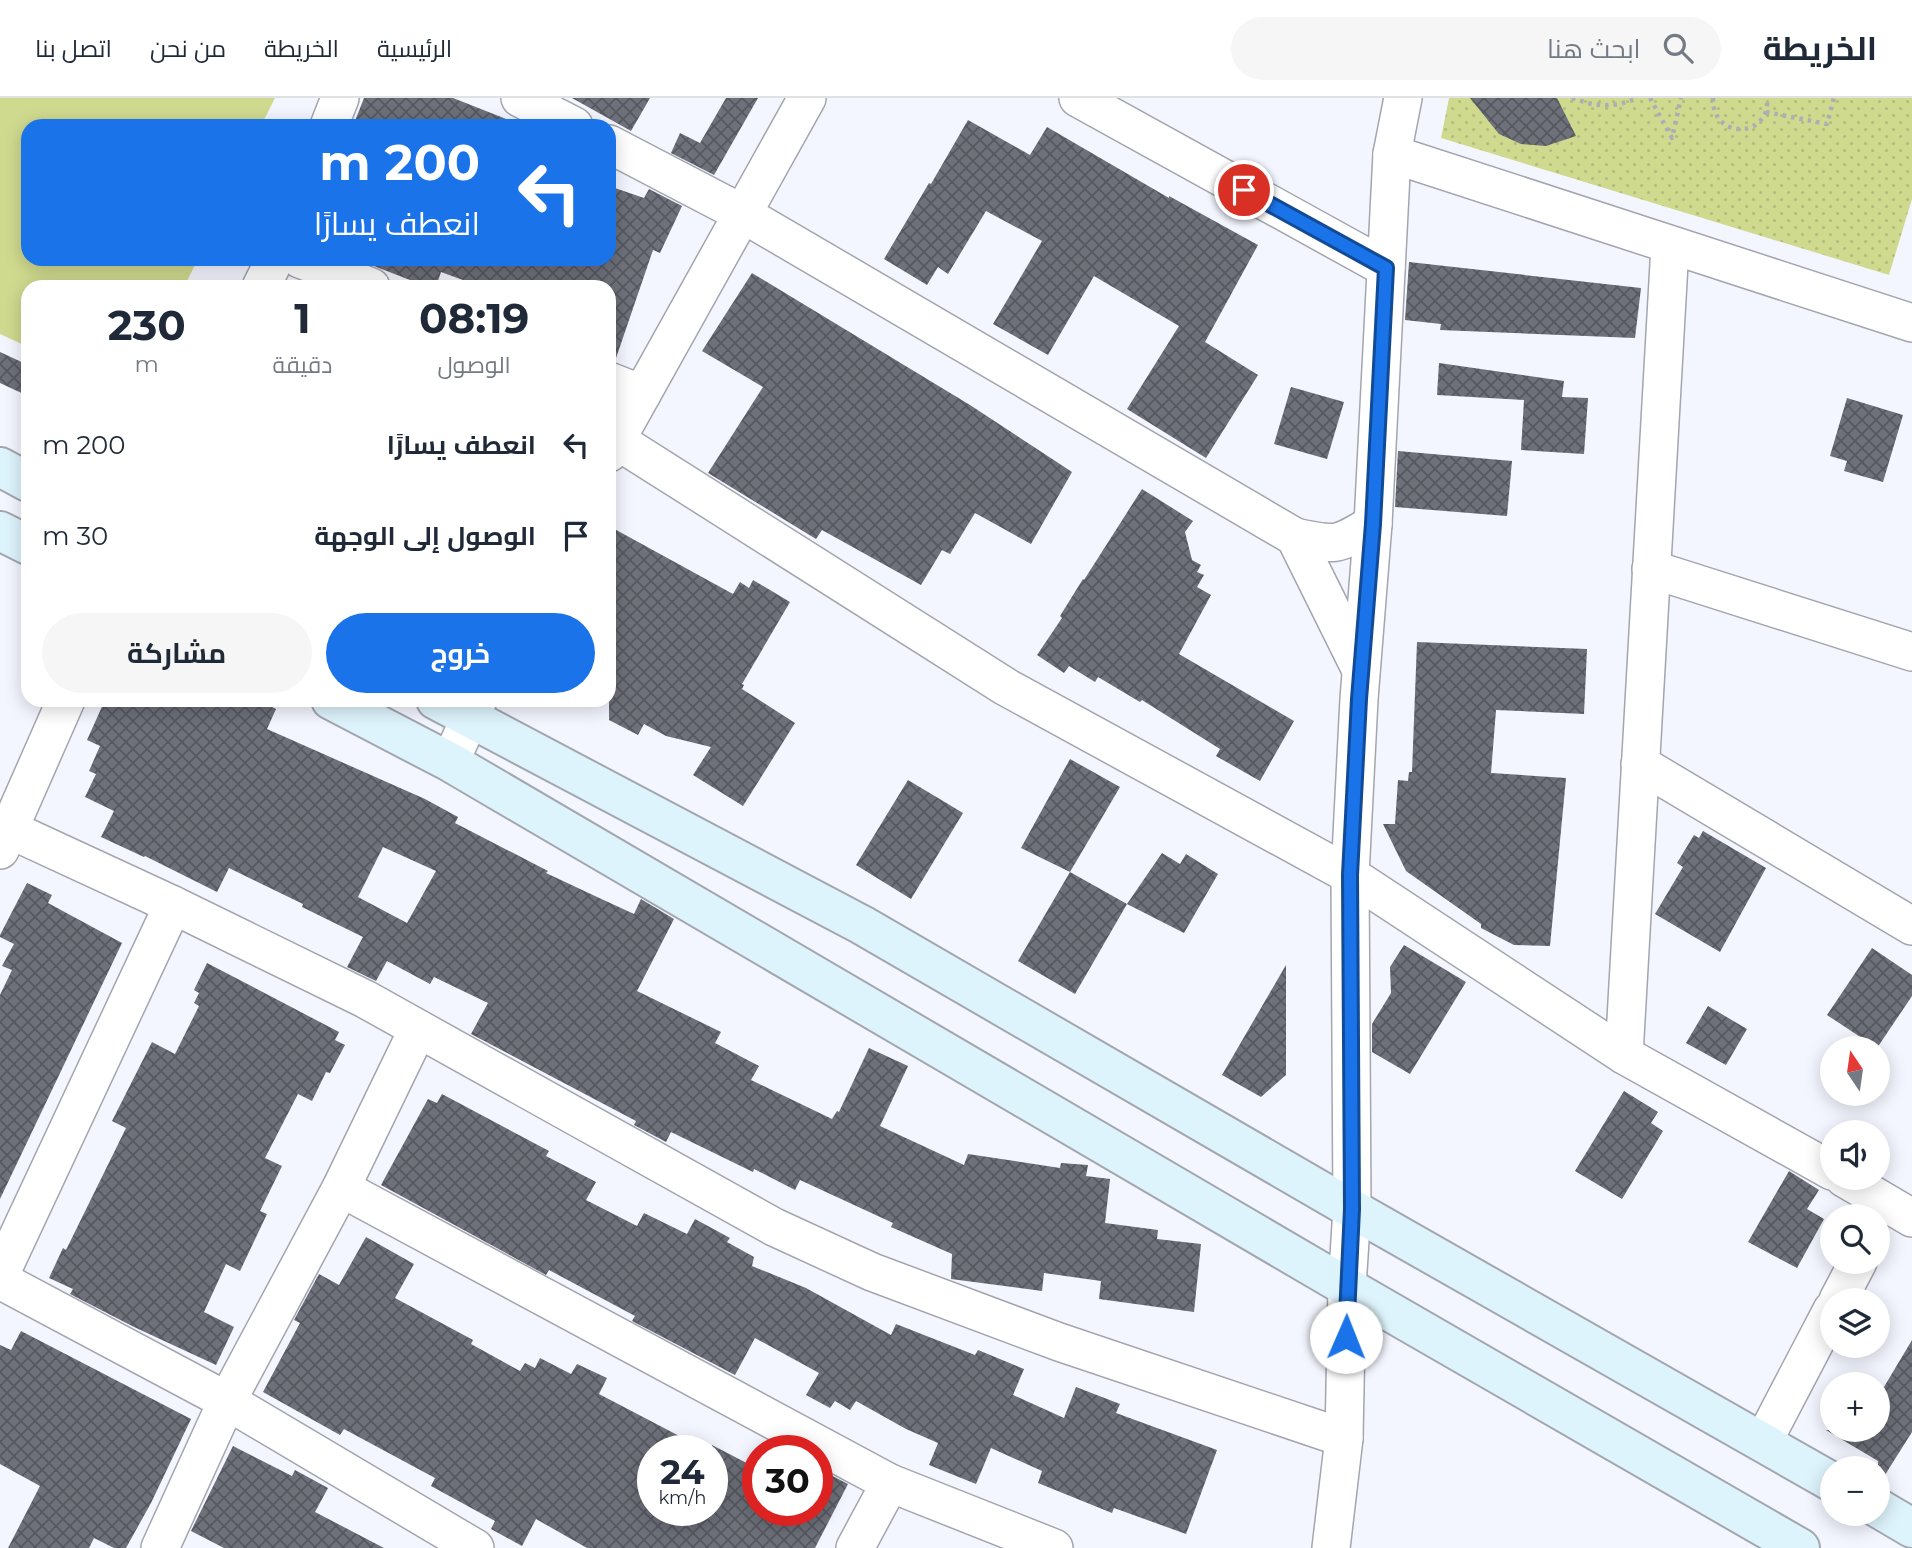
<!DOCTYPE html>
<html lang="ar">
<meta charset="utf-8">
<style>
:root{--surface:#fff;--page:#f6f6f7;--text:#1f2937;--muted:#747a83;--line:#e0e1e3;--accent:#1a73e8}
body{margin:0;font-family:Montserrat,Cairo,sans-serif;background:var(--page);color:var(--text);direction:rtl;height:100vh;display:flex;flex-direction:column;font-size:26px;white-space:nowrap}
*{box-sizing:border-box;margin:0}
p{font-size:23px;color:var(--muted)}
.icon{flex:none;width:38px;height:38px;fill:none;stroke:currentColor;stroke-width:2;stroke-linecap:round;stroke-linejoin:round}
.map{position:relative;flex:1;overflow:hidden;direction:ltr}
.side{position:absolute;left:21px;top:182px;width:595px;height:427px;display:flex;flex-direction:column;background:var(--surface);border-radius:21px;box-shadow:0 4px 18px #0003;direction:rtl}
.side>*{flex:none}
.banner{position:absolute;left:21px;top:21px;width:595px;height:147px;border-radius:21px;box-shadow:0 4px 18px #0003;direction:rtl;background:#1a73e8;color:#fff;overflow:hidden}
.needle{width:46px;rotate:347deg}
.tools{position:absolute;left:1820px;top:938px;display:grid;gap:14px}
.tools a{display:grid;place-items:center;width:70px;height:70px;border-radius:50%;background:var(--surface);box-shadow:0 4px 18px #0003;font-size:35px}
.speed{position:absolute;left:637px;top:1337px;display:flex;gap:14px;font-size:35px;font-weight:700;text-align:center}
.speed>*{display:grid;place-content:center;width:91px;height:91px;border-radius:50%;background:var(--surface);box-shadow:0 4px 18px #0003;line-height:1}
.speed small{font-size:18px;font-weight:400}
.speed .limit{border:10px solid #d22;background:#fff;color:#111}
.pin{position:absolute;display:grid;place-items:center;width:60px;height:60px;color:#fff;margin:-30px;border:4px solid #fff;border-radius:50%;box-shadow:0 2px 7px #0007}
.me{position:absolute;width:77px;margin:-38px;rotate:1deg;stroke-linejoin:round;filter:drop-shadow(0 0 5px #0008)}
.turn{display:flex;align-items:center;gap:24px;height:147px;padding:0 21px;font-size:32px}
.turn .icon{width:91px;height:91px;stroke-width:2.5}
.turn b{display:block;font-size:49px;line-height:60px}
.eta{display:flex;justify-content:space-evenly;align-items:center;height:119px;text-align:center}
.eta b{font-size:42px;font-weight:700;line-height:49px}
.action{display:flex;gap:14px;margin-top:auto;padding:14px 21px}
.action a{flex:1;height:80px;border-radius:42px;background:var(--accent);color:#fff;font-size:28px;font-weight:700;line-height:80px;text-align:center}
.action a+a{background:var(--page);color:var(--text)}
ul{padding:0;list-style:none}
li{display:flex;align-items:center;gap:21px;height:91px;padding:0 21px}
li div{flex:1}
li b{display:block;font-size:26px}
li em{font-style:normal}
header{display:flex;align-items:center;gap:42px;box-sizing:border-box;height:98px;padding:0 35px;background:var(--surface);border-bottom:2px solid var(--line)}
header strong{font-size:33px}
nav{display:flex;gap:38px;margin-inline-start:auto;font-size:24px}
.search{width:490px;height:63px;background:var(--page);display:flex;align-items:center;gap:18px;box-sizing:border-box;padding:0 24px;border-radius:38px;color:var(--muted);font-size:26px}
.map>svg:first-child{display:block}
.grass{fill:url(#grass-dots)}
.pitch{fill:#d0da8f}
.building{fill:url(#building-cross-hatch);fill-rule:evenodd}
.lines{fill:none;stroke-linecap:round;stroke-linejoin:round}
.street-casing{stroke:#a3a5af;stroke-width:40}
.secondary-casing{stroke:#a3a5af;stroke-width:42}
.path{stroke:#acaeb5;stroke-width:4.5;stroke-dasharray:3.5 5;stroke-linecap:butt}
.street{stroke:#fff;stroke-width:37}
.secondary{stroke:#def4fd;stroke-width:38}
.route-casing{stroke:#114b97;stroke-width:18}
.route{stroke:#1a73e8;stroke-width:12}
</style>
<header>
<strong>الخريطة</strong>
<div class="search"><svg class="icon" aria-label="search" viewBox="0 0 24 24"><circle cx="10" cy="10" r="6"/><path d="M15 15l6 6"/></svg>ابحث هنا</div>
<nav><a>الرئيسية</a><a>الخريطة</a><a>من نحن</a><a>اتصل بنا</a></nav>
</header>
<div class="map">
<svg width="1912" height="1450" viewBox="0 0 1912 1450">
<defs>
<pattern id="grass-dots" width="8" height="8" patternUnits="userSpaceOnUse" patternTransform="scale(1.75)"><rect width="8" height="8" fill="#d0da8f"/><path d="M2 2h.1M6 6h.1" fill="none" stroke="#b3bc7c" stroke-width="1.8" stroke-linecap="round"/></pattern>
<pattern id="building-cross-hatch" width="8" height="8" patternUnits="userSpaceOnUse" patternTransform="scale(1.75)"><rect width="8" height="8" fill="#6e707a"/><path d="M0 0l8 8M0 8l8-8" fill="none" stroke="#565860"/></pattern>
</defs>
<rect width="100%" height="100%" fill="#f4f6ff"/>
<!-- grass -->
<polygon class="grass" points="1449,0 1912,0 1912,101 1889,177 1441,40"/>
<!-- pitch -->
<polygon class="pitch" points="0,0 275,0 261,28 28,28 28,161 198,161 184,189 28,189 28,249 0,236"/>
<!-- building -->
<g class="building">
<polygon points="364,0 453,0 519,26 519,28 353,28"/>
<polygon points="572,0 650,0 631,33"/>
<polygon points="726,0 758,0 714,77 671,55 680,35 700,45"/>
<polygon points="1470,0 1557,0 1576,38 1546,48 1521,46 1499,36"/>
<polygon points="968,22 1030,57 1047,29 1169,100 1169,98 1258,147 1205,244 1258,277 1206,360 1127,311 1179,228 1094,178 1048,257 993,226 1042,143 986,113 948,176 938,169 927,187 884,161 929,85 931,86"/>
<polygon points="609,88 644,100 649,91 682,108 660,155 653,152 615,263 609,262 609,189 482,189 441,174 436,189 428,189 361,163 609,161"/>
<polygon points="1409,164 1641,190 1635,240 1440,232 1441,226 1405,222"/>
<polygon points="752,175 970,307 1072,374 1031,446 975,415 950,456 942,452 921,487 822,432 816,441 708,375 763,289 702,253"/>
<polygon points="0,254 28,267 28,298 0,285"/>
<polygon points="1439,265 1564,283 1562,299 1588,300 1584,356 1521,352 1524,302 1437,297"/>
<polygon points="1291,289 1344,304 1327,361 1274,346"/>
<polygon points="1847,300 1903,317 1883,384 1844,373 1847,363 1830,358"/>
<polygon points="1398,353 1512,363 1507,418 1395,409"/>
<polygon points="1142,391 1193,423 1185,434 1192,462 1201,467 1197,474 1204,477 1197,489 1211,497 1179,556 1294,623 1260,683 1216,658 1220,651 1142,602 1140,604 1098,579 1095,584 1069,568 1064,575 1037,557 1062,520 1060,518 1083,481 1084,482"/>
<polygon points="609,428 733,496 740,484 749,490 753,482 790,504 742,586 744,587 742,591 795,625 743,708 693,677 711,649 666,638 644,626 638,637 609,622"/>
<polygon points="1417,544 1587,551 1584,616 1496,612 1491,675 1566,680 1550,848 1514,847 1481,830 1481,826 1406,773 1383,726 1395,726 1398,682 1408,683 1409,674 1412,674"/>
<path d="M 105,602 L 257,602 L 276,611 L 267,631 L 425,701 L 458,719 L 455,725 L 548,773 L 546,775 L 595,798 L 634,816 L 641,801 L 674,821 L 637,893 L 721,934 L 715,945 L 759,968 L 751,982 L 832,1021 L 837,1013 L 839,1014 L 869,950 L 908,968 L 880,1028 L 964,1067 L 968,1056 L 1060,1070 L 1061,1065 L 1088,1067 L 1086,1078 L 1110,1081 L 1105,1125 L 1158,1132 L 1157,1141 L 1201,1146 L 1194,1214 L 1099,1201 L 1101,1183 L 1044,1175 L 1042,1193 L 951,1181 L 952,1156 L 891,1129 L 893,1125 L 800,1082 L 795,1092 L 754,1071 L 753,1074 L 671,1034 L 666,1044 L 634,1027 L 636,1023 L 471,936 L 488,905 L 434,879 L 430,886 L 387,863 L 376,883 L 347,869 L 363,839 L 302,809 L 303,806 L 229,770 L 217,794 L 145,758 L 144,759 L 101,739 L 114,713 L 85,699 L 96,676 L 89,673 L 100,648 L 87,642 ZM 383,749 L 436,773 L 407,825 L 358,799 Z"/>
<polygon points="1070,661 1120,689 1070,774 1021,750"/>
<polygon points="908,682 963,715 911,801 856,767"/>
<polygon points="1703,733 1766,770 1720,854 1655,816 1683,769 1677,765 1694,737 1699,740"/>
<polygon points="1162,755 1180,766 1186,756 1218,776 1184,835 1127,806"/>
<polygon points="1070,774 1127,806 1075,896 1018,863"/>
<polygon points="27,785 52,797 48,805 122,845 0,1101 0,897 12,872 2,868 14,846 0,839 0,837"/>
<polygon points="1404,847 1466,884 1410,976 1372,954 1372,926 1391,895 1390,869"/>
<polygon points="1872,850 1912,877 1912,898 1877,950 1827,917"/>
<polygon points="207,865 339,934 335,942 345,947 330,975 326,974 312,1003 298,996 265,1060 282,1068 260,1113 267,1116 240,1173 226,1166 204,1214 234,1229 216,1267 134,1229 70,1196 73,1191 49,1180 63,1150 66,1152 126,1030 112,1023 152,944 175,956 199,908 194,905 199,895 194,892"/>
<polygon points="1286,867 1286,977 1261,999 1222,977"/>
<polygon points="1708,908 1747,931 1726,967 1686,945"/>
<polygon points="1624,993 1658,1014 1651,1025 1663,1033 1622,1101 1575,1073"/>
<polygon points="442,996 549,1053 546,1058 596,1084 586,1102 637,1128 644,1115 687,1136 695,1121 730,1140 727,1144 754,1159 752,1168 806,1190 891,1237 896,1226 975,1257 978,1252 1024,1271 1013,1297 1064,1320 1076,1289 1120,1306 1116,1315 1217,1352 1186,1436 1114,1410 1112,1415 1038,1385 1042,1373 991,1350 976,1386 929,1367 938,1345 906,1331 856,1303 850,1312 835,1303 830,1310 806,1297 819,1275 755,1240 735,1277 632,1223 635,1218 549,1172 546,1177 381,1087 428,1001 437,1005"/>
<polygon points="1789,1073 1819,1092 1807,1111 1824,1121 1797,1170 1748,1144"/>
<polygon points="366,1139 414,1166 395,1200 473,1242 471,1246 520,1273 525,1265 535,1270 540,1260 571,1276 577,1266 607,1280 599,1296 708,1353 653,1353 653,1412 712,1412 712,1347 758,1371 758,1412 817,1412 817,1370 848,1386 815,1450 587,1450 536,1421 522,1448 491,1431 495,1423 431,1388 435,1380 344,1331 340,1337 263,1294 300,1225 294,1222 319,1176 339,1187"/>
<polygon points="21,1233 191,1321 151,1405 126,1450 114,1450 94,1440 89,1450 8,1450 40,1388 0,1366 0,1247 11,1252"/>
<polygon points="1912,1242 1912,1334 1878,1388 1878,1363 1826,1332 1878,1332 1878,1299"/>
<polygon points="233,1348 292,1378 295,1372 328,1390 315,1414 384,1450 224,1450 191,1433"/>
</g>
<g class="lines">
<!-- street casing -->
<g class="street-casing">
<g id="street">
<polyline points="520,0 574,28"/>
<polyline points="1078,0 1386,170"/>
<polyline points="329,28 340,0"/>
<polyline points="609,46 743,116 1295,439 1361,572"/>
<polyline points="1392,56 1912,225"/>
<polyline points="300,161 371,189"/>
<polyline points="261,189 275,161"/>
<polyline points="609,283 642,296"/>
<polyline points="616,342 1006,589 1350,777 1624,957 1832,1073"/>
<polyline points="609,355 807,0"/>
<path d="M 1295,439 C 1337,448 1336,448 1373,426"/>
<polyline points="1651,471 1912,554"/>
<polyline points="450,664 478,602"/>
<polyline points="1640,666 1912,828"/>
<polyline points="0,727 173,807 365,901 774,1129 872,1174 1059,1244 1344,1340"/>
<polyline points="0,752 66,602"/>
<polyline points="1624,957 1670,148"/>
<polyline points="1844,1080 1912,1120"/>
<polyline points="341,1090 890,1385 1054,1450"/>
<polyline points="0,1177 173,807"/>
<polyline points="0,1182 227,1303 475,1450"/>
<polyline points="1838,1202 1858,1164"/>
<polyline points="1763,1344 1832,1212"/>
<polyline points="160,1450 227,1303 341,1090 418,931"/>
<polyline points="855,1450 890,1385"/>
<polyline points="1331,1450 1344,1340 1347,1189 1352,1111 1350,777 1359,601 1373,426 1392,56 1403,0"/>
</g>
</g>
<!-- secondary casing -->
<g class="secondary-casing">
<g id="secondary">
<polyline points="0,369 28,384"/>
<polyline points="0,433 28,447"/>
<polyline points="331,602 450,664 1347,1189 1800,1450"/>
<polyline points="436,602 862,827 1352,1111 1832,1384"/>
<polyline points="1878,1410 1912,1430"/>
</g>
</g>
<!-- path -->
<g class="path">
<path d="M 1572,0 C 1597,9 1613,10 1638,0"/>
<polyline points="1650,0 1672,40 1681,0"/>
<path d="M 1713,0 C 1712,43 1771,40 1767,0"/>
<polyline points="1766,14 1827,26 1834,0"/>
</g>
<!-- street -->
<use href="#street" class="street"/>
<!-- secondary -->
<use href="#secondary" class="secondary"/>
</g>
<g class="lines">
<!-- route casing -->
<g class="route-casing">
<polyline id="route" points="1244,92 1386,170 1373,426 1359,601 1350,777 1352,1111 1346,1239"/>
</g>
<!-- route -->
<use href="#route" class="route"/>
</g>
</svg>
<div class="tools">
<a><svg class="needle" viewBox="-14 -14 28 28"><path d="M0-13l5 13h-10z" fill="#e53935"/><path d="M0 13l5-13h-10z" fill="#747a83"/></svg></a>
<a><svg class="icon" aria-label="sound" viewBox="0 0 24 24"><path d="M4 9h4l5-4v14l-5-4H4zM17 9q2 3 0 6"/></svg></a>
<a><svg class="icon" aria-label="search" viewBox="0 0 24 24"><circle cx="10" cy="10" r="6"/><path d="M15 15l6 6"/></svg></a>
<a><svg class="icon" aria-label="layers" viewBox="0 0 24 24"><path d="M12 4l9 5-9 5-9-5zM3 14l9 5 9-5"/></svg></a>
<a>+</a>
<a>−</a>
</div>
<div class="speed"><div>24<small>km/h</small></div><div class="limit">30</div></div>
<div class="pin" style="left:1244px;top:92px;background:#d93025"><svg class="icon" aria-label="arrive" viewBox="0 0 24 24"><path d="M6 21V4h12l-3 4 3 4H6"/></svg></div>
<svg class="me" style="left:1346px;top:1239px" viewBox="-20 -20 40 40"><circle r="19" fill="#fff"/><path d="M0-13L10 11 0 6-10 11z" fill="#1a73e8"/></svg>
<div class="banner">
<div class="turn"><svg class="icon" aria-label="left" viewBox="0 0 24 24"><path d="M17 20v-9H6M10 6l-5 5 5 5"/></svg><div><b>200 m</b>انعطف يسارًا</div></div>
</div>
<section class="side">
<div class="eta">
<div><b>08:19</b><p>الوصول</p></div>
<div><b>1</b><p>دقيقة</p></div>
<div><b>230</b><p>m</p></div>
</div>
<ul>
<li><svg class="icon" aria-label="left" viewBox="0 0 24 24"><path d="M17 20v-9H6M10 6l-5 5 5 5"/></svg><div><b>انعطف يسارًا</b></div><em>200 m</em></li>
<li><svg class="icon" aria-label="arrive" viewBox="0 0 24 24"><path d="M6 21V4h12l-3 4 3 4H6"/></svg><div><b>الوصول إلى الوجهة</b></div><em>30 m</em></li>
</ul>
<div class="action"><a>خروج</a><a>مشاركة</a></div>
</section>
</div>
